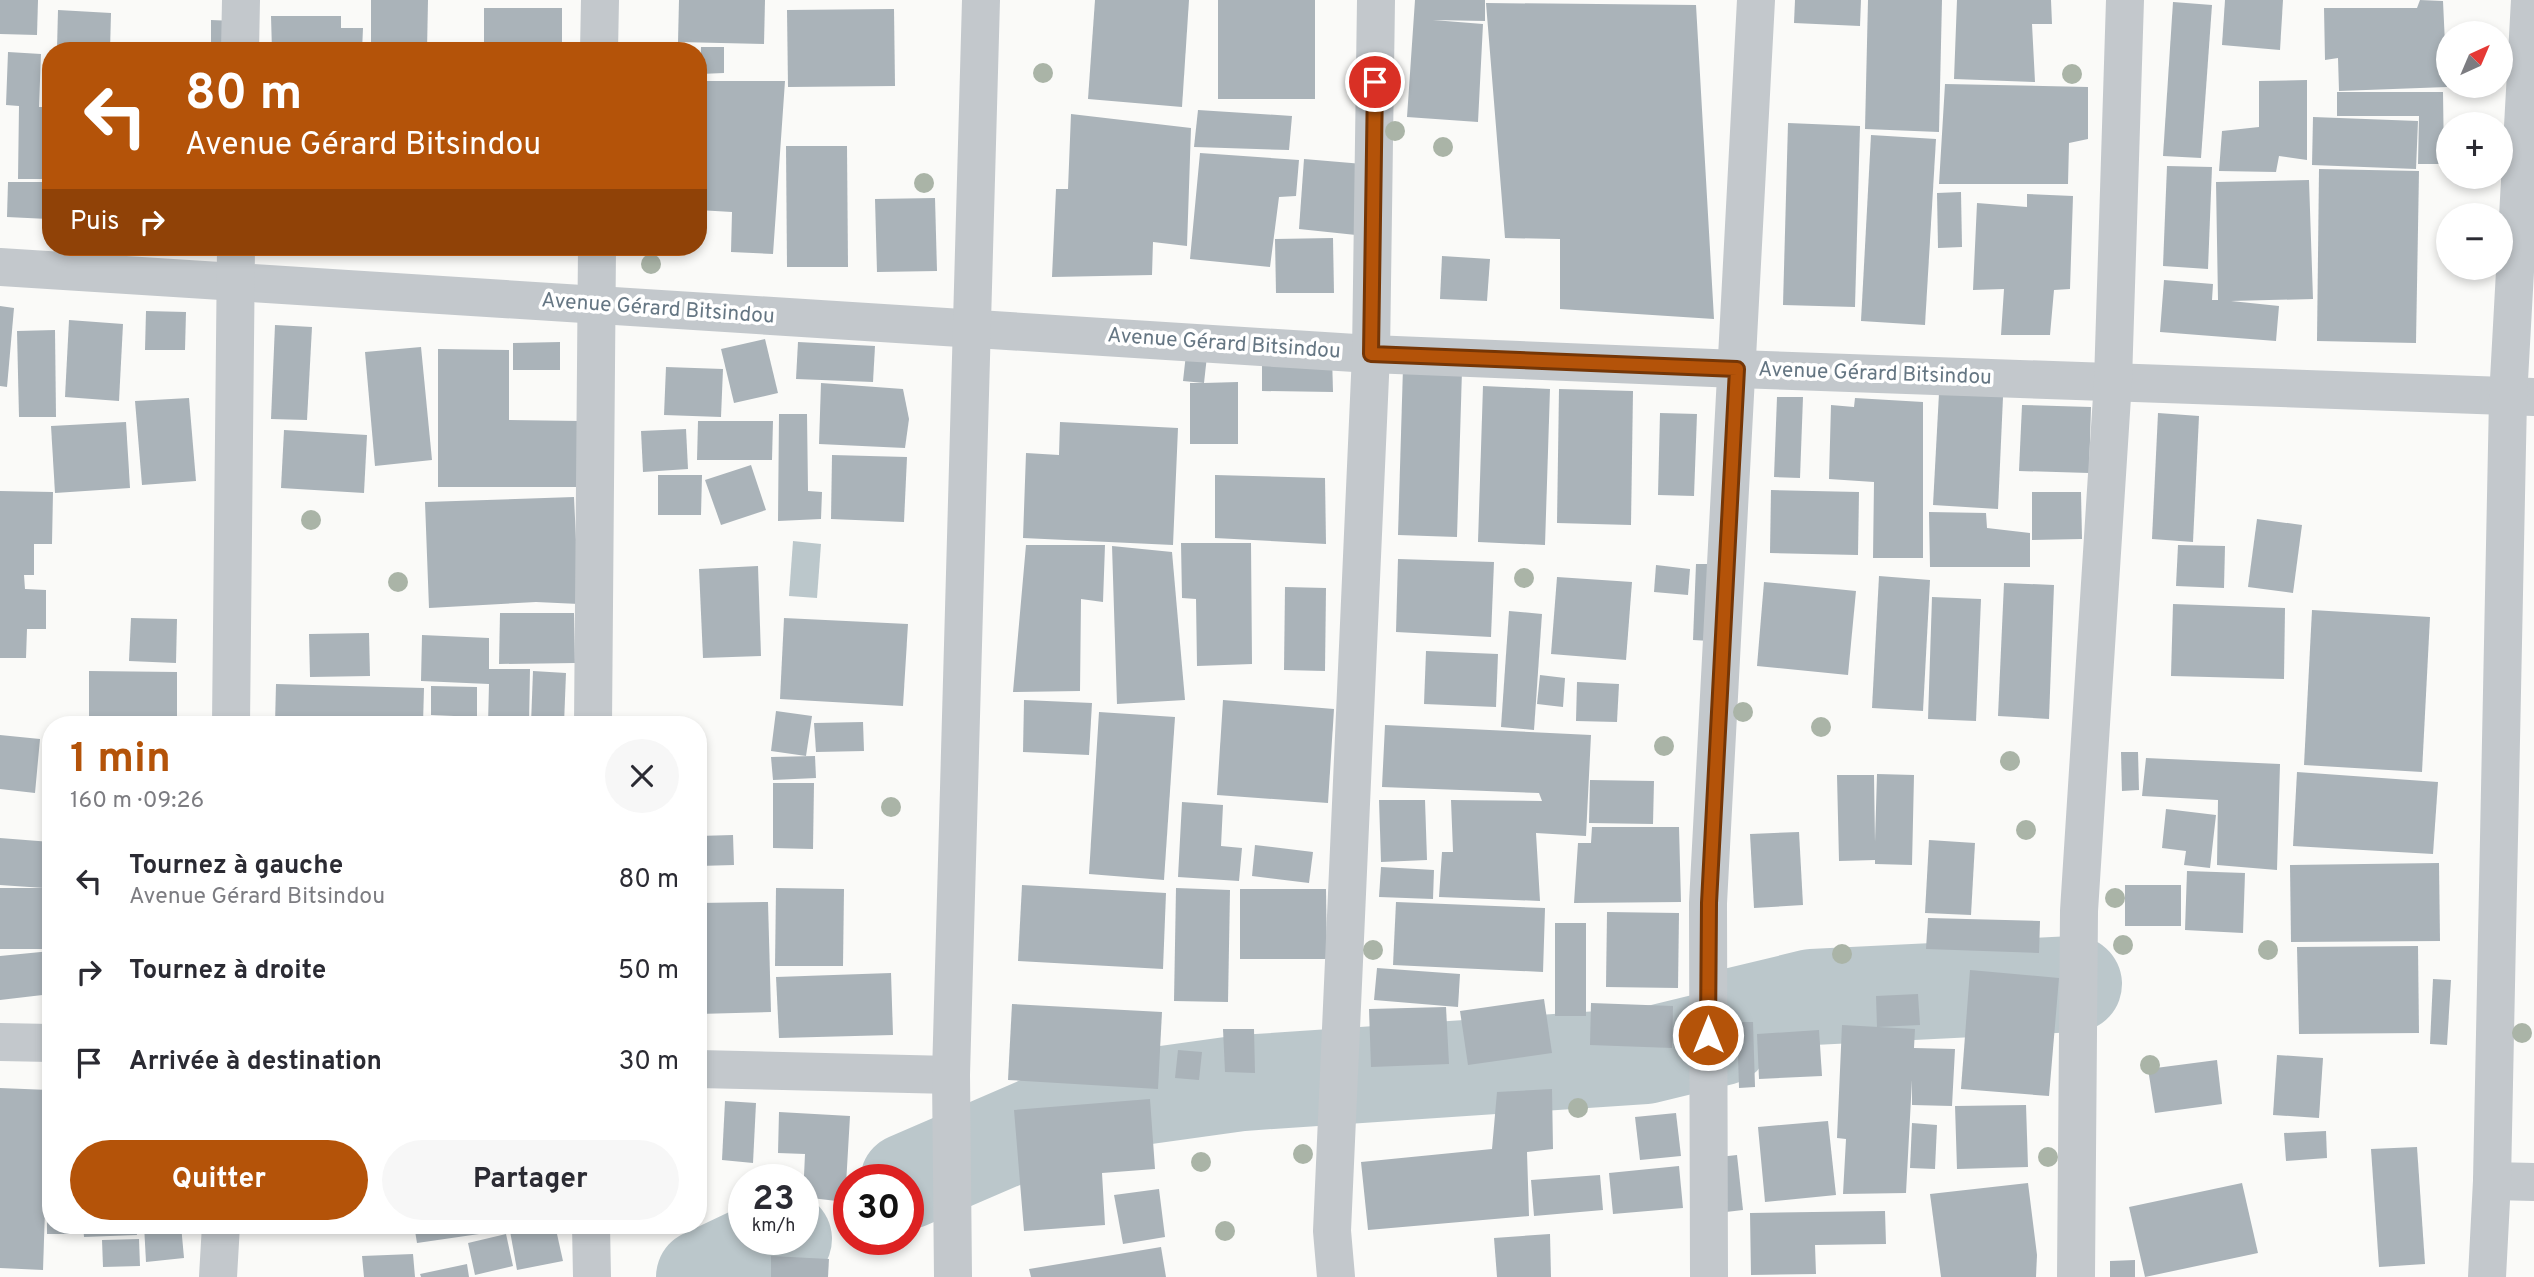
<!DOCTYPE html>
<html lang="fr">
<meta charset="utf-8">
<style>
:root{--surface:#fff;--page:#f7f7f7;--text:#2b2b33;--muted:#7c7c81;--accent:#b45309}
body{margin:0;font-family:Overpass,sans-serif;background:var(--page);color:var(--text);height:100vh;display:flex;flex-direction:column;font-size:26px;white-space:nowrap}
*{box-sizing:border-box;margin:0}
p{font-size:23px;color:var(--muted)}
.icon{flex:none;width:38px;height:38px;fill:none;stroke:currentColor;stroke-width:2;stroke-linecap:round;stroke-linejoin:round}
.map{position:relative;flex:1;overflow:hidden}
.panel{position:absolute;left:42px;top:716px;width:665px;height:518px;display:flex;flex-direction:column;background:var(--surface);border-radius:28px;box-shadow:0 4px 10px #0003}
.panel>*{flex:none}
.top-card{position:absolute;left:42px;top:42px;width:665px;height:214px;border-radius:28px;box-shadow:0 4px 10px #0003;background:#b45309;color:#fff;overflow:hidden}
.needle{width:46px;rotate:44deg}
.fabs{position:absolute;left:2436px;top:21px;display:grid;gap:14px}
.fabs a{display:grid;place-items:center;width:77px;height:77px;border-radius:50%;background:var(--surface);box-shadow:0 4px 10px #0003;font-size:35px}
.speed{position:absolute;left:728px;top:1164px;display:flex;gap:14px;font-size:35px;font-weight:700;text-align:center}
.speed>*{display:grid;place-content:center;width:91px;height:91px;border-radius:50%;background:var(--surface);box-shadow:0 4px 10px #0003;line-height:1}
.speed small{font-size:18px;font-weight:400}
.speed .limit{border:10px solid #d22;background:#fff;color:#111}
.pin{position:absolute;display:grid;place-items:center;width:60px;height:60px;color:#fff;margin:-30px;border:4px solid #fff;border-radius:50%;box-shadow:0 2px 7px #0007}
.me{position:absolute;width:77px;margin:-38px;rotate:0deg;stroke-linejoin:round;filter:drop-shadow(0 0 5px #0008)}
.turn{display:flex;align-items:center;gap:24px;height:147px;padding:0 28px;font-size:32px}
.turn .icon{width:91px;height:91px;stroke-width:2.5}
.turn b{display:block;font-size:49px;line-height:60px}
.then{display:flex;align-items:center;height:66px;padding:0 28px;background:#0003;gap:14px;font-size:26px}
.round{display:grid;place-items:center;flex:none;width:74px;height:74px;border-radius:37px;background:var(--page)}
.summary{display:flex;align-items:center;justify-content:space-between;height:119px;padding:0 28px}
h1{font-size:42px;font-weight:700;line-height:52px;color:var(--accent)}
.action{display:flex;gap:14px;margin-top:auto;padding:14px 28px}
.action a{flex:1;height:80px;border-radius:42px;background:var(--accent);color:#fff;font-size:28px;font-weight:700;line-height:80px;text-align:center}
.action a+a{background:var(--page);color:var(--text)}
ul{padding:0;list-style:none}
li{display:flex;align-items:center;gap:21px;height:91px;padding:0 28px}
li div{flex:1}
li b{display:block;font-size:26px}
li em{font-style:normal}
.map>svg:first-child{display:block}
.water{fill:#bbc7cb}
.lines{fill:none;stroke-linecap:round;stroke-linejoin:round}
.river{stroke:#bbc7cb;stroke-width:96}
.building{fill:#aab3b9}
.street{stroke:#c3c8cc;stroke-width:38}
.tree{fill:#aab4a7}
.route-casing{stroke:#753606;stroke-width:18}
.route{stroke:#b45309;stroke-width:12}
.labels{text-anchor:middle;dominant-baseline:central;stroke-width:7;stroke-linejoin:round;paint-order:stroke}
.street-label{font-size:21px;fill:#657683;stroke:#fff}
</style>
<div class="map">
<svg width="2534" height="1277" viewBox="0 0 2534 1277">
<rect width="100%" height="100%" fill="#fafaf8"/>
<!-- water -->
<polygon class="water" points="793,541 821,544 817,598 789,596"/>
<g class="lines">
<!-- river -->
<g class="river">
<polyline points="908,1181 1084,1105 1242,1083 1645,1056 1723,1037 1738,1015 1812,997 2074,984"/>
<polyline points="704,1277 784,1239"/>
</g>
</g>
<!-- building -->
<g class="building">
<polygon points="0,0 38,0 37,35 0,34"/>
<polygon points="371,0 428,0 427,51 371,51"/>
<polygon points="679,0 765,0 764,44 678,42"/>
<polygon points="1095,0 1189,0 1182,107 1088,99"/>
<rect x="1218" y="0" width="97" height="99"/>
<polygon points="1415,0 1485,0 1485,21 1433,20 1483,24 1478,122 1407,117"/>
<polygon points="1795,0 1861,0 1860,26 1794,23"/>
<polygon points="1868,0 1942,0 1939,132 1865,129"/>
<polygon points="1957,0 2051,0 2052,24 2032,24 2035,82 1954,79"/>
<polygon points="2225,0 2283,0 2280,50 2222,45"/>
<polygon points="2420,0 2443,1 2447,87 2339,91 2338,58 2325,60 2324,8 2417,8"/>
<polygon points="2173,2 2212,5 2201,158 2163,156"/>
<polygon points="1486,3 1696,5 1714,319 1560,309 1560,239 1505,238"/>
<rect x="484" y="8" width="78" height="43"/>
<polygon points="894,9 895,86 788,87 787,10"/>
<polygon points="58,10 111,13 110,51 57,49"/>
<polygon points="271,16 341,16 341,28 363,28 362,51 272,51"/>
<polygon points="211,20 235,21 235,51 211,51"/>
<polygon points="701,47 724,47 724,73 700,74"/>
<polygon points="8,52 41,54 39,107 50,107 49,179 18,179 19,106 6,105"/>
<polygon points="2307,80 2307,160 2279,156 2276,172 2219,171 2222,131 2259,127 2259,81"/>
<polygon points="698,81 785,81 773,254 731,252 732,212 698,210"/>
<polygon points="1945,84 2088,87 2088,139 2069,143 2068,184 1939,184"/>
<polygon points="2337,92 2443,92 2444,164 2418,164 2419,116 2337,116"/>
<polygon points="1198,110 1292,116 1289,150 1194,147"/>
<polygon points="1071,114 1191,128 1187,246 1153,242 1152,275 1052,277 1056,189 1068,189"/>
<polygon points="2313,117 2418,121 2416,169 2312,165"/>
<polygon points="1788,123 1860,126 1855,307 1783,305"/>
<polygon points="1871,135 1936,139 1925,325 1861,321"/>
<polygon points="786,146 847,146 848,267 787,267"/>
<polygon points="1200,153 1299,160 1296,196 1279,197 1270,267 1190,259"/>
<polygon points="1304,159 1363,164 1356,235 1299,229"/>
<polygon points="2167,166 2212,167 2208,269 2163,266"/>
<polygon points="2319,169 2419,171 2416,343 2317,341"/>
<polygon points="2309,180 2313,299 2231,301 2279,306 2276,341 2160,332 2164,280 2213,284 2212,300 2218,300 2216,182"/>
<polygon points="8,182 48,182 48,219 7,217"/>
<polygon points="1961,192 1962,247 1938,248 1937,193"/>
<polygon points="2027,194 2073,196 2070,289 2054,290 2050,335 2001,335 2004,289 1973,290 1977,203 2027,207"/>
<polygon points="935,198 937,271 877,272 875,199"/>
<polygon points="1333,238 1334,293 1276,293 1275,239"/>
<polygon points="1442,256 1490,259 1487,301 1440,299"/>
<polygon points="0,306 14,308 7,387 0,386"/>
<polygon points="146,311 186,312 185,350 145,350"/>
<polygon points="69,320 123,324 119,401 65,397"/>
<polygon points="275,325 312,327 307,420 271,419"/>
<polygon points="55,330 56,417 19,417 17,331"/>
<polygon points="765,339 778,393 734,403 721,349"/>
<polygon points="560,342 560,370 513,370 513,343"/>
<polygon points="798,342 875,346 873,382 796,379"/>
<polygon points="421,347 432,460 375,466 365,352"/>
<polygon points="438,349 509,350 509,420 581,421 581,487 438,487"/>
<polygon points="1186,354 1207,356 1204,383 1238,382 1238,444 1190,444 1190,383 1204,383 1183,381"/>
<polygon points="1262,355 1332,356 1333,392 1262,391"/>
<polygon points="666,367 723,369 721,417 664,415"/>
<polygon points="1403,367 1462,370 1457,537 1398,535"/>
<polygon points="821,383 903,389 909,419 905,448 819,444"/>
<polygon points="1483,386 1550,389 1545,545 1478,542"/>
<polygon points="1559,389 1633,391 1631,525 1557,523"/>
<polygon points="1939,393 2003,397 1998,509 1933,505"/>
<polygon points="1777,397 1803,397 1800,478 1774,477"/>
<polygon points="189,398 196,481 142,485 135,401"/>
<polygon points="1855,398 1923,402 1923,558 1873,558 1874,482 1829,479 1831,405 1854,407"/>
<polygon points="2022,405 2091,407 2089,473 2019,471"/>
<polygon points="1660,413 1697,414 1694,496 1658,495"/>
<polygon points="2158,413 2199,416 2193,542 2152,539"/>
<polygon points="779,414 807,414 808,491 822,492 821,519 778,521"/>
<polygon points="698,421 773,421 772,460 697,460"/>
<polygon points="126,422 130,488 55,493 51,426"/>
<polygon points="1060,422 1178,428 1173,545 1023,538 1026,453 1059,455"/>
<polygon points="686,429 688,469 643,472 641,431"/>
<polygon points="284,430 367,435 364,493 281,488"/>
<polygon points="832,455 907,457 904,522 831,519"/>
<polygon points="751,465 766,510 721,525 705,480"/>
<polygon points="658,475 702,475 701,515 658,515"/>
<polygon points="1215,475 1325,478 1326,544 1215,538"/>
<polygon points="1771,490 1859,492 1858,555 1770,553"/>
<polygon points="0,491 53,492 52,544 34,544 34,575 24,575 25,589 46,590 46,629 27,629 26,658 0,658"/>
<polygon points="2032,492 2081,492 2082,539 2032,540"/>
<polygon points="574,497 579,604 536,602 429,608 425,502"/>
<polygon points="1929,512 1986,513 1987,528 2030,533 2030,567 1930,567"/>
<polygon points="2257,519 2302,525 2293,593 2248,587"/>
<polygon points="1181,543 1251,543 1252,664 1197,666 1196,599 1182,598"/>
<polygon points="1026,545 1105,545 1103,602 1081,599 1080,691 1013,692"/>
<polygon points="2178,545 2225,546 2224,588 2176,586"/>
<polygon points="1112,546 1172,552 1185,700 1117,704"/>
<polygon points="1398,559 1494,562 1491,637 1396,632"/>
<polygon points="1696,564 1729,564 1727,642 1693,640"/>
<polygon points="1656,565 1690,569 1688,595 1654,592"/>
<polygon points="758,566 761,656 703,658 699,569"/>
<polygon points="1879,576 1930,580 1923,711 1872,708"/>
<polygon points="1557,577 1632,582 1626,660 1551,654"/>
<polygon points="1764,582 1856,591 1848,675 1757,666"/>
<polygon points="2004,583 2054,585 2049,719 1998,716"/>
<polygon points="1285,587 1326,588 1325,671 1284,670"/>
<polygon points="1932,597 1981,599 1976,721 1928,719"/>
<polygon points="2173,604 2285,608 2284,679 2171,676"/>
<polygon points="2312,610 2430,617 2422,772 2304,765"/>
<polygon points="1509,611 1542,614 1534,730 1501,727"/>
<polygon points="500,613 574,613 575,663 499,664"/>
<polygon points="131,618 177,619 176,663 129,661"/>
<polygon points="784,618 908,624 903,706 780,699"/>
<polygon points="369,633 370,676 310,677 309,634"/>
<polygon points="422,635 489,638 489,669 530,669 529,724 488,724 489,684 421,681"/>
<polygon points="1426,651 1498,654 1496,707 1424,704"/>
<polygon points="89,671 177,672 177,724 89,724"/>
<polygon points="533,671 566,673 564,724 531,724"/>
<polygon points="1540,675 1565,678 1563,707 1537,704"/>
<polygon points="1577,682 1619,684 1617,722 1576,721"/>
<polygon points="276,684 424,688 423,724 275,724"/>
<polygon points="431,686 477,687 477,717 431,715"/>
<polygon points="1024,700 1092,703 1089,755 1023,752"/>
<polygon points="1223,700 1334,709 1328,803 1217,795"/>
<polygon points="776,711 812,716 806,756 771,751"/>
<polygon points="1099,712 1175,717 1164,880 1089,874"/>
<rect x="644" y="718" width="31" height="6"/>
<polygon points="863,722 864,751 816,752 814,723"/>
<polygon points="1385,725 1591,735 1586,836 1536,833 1540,901 1439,897 1442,852 1453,852 1451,800 1542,801 1539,793 1382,787"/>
<polygon points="0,735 40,739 35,793 0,789"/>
<polygon points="2121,752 2138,752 2139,790 2122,791"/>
<polygon points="815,756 816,778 773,780 771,757"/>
<polygon points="2146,758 2280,764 2277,870 2217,865 2218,800 2142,796"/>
<polygon points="2297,772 2438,782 2433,854 2293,846"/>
<polygon points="1877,774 1914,775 1912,865 1875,864 1875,860 1839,861 1837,775 1874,775 1875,842"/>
<polygon points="1590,780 1654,781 1653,824 1589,823"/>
<polygon points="773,783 814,783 813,849 773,848"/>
<polygon points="1379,800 1425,800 1427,860 1381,862"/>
<polygon points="1182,802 1223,805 1221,846 1242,848 1239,881 1178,877"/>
<polygon points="2166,809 2216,815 2210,868 2184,865 2186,851 2162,848"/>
<polygon points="1592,827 1679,827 1681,902 1574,903 1578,843 1591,843"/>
<polygon points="1799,832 1803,905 1754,908 1750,834"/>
<polygon points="733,835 734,865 698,866 698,836"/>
<polygon points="0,838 51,842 50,949 0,949 0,888 44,888 0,885"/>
<polygon points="1929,840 1975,843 1971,915 1925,913"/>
<polygon points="1255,845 1313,852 1309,883 1252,876"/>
<polygon points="2439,863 2440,941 2291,942 2290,865"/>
<polygon points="1381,867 1434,870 1433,899 1379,897"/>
<polygon points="2187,871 2245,873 2243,933 2185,930"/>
<polygon points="1022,885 1166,893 1163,969 1018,961"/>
<rect x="2125" y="885" width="56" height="41"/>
<polygon points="776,888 844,889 843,966 775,966"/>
<polygon points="1176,888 1230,890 1228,1002 1174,1001"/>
<polygon points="1240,889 1326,889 1327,959 1240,959"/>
<polygon points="768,902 771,1012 698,1014 698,903"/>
<polygon points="1396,902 1545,908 1543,972 1393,965"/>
<polygon points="1607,912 1679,913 1678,988 1606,987"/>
<polygon points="1928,918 2040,921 2039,953 1926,949"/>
<rect x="1555" y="923" width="31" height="93"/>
<polygon points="2418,946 2419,1033 2299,1034 2297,947"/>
<polygon points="51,951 51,994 0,1000 0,956"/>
<polygon points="1377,968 1460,974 1458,1007 1374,1000"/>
<polygon points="1970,970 2059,978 2049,1096 1961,1089"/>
<polygon points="891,973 893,1035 779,1038 776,977"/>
<polygon points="2433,979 2451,980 2447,1045 2430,1044"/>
<polygon points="1918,994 1920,1025 1877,1027 1876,996"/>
<polygon points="1544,999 1552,1053 1468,1065 1460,1011"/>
<polygon points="1591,1003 1673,1006 1672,1048 1590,1045"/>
<polygon points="1012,1004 1162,1012 1158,1089 1008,1080"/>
<polygon points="1446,1007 1449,1064 1371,1067 1369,1009"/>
<polygon points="1737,1022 1753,1022 1755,1087 1739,1088"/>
<polygon points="1842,1025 1915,1029 1914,1048 1955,1049 1952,1106 1912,1105 1912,1080 1906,1193 1843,1194 1846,1139 1837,1138"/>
<polygon points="1223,1029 1254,1029 1255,1073 1225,1072"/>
<polygon points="1819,1030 1822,1076 1759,1079 1757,1034"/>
<polygon points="1178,1050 1202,1052 1199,1080 1175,1078"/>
<polygon points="2277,1055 2323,1058 2319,1118 2273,1115"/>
<polygon points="2217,1060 2222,1104 2155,1113 2148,1069"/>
<polygon points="0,1088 49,1090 43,1270 0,1268"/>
<polygon points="1552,1089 1553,1149 1527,1152 1529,1216 1368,1230 1361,1162 1492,1149 1497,1092"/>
<polygon points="1150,1099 1155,1169 1102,1173 1105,1225 1024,1231 1014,1110"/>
<polygon points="725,1101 756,1103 753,1163 722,1160"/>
<polygon points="2026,1105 2028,1167 1957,1169 1955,1106"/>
<polygon points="779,1112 850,1116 845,1202 803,1197 805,1154 778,1153"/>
<polygon points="1676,1113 1681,1156 1640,1160 1635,1117"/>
<polygon points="1828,1121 1836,1195 1765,1202 1758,1127"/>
<polygon points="1912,1123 1937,1125 1935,1169 1910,1168"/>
<polygon points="2326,1131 2327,1158 2286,1161 2284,1133"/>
<polygon points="2417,1147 2425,1264 2379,1267 2371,1149"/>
<polygon points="1737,1155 1743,1210 1726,1212 1719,1157"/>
<polygon points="1679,1166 1683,1208 1613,1214 1609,1173"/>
<polygon points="1600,1175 1603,1210 1534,1216 1531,1180"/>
<polygon points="2028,1183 2037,1255 2036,1277 1941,1277 1930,1194"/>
<polygon points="2242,1183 2258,1253 2145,1277 2129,1207"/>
<polygon points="1159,1189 1165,1237 1123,1244 1114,1195"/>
<polygon points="51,1200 51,1225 78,1225 78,1234 47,1234 47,1201"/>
<polygon points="1885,1211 1886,1244 1815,1245 1816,1274 1751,1275 1750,1213"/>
<polygon points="83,1225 136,1225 137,1235 84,1237"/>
<polygon points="144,1225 181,1225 184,1258 146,1262"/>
<polygon points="414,1225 491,1225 493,1232 417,1243"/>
<polygon points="543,1225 555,1225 563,1261 517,1270 510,1231"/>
<polygon points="506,1234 513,1266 475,1275 468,1243"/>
<polygon points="1550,1234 1551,1277 1497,1277 1494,1238"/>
<polygon points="139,1239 140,1266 103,1267 102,1240"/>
<polygon points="1161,1247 1166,1277 1031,1277 1029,1269"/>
<polygon points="413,1254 415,1277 364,1277 362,1256"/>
<polygon points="771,1256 829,1259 828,1277 771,1277"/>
<polygon points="2135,1260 2135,1277 2110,1277 2110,1261"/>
<polygon points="467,1264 469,1277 421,1277 420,1274"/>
</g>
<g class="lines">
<!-- street -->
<g class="street">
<polyline points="240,51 241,0"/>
<polyline points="599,51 600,0"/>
<polyline points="0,267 1371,354 1737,369 2534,397"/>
<polyline points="231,724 236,247"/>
<polyline points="593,724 597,247"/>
<polyline points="0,1042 51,1043"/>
<polyline points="698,1069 951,1075"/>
<polyline points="2492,1181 2534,1182"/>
<polyline points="591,1225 592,1277"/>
<polyline points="218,1277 221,1225"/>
<polyline points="953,1277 951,1075 981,0"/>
<polyline points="1336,1277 1332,1231 1371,354 1376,0"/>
<polyline points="1709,1277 1708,903 1756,0"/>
<polyline points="2076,1277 2079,911 2113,381 2125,0"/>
<polyline points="2487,1277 2492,1181 2508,398 2530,0"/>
</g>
</g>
<!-- trees -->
<g class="tree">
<circle cx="1043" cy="73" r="10"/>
<circle cx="2072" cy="74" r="10"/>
<circle cx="1395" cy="131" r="10"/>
<circle cx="1443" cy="147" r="10"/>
<circle cx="924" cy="183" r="10"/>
<circle cx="651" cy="264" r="10"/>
<circle cx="311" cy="520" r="10"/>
<circle cx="1524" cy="578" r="10"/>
<circle cx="398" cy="582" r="10"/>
<circle cx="1743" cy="712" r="10"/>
<circle cx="1821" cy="727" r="10"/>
<circle cx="1664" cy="746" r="10"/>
<circle cx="2010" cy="761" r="10"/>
<circle cx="891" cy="807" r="10"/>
<circle cx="2026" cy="830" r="10"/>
<circle cx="2115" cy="898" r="10"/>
<circle cx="2123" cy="945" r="10"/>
<circle cx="1373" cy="950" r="10"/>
<circle cx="2268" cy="950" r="10"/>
<circle cx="1842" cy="954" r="10"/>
<circle cx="2522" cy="1033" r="10"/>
<circle cx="2150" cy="1065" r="10"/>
<circle cx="1578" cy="1108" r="10"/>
<circle cx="1303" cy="1154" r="10"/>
<circle cx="2048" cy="1157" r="10"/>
<circle cx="1201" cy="1162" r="10"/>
<circle cx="1225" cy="1231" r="10"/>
</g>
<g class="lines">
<!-- route casing -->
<g class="route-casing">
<polyline id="route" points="1375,82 1371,354 1737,369 1709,903 1708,1035"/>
</g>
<!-- route -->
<use href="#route" class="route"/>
</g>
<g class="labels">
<!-- street labels -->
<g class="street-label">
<text transform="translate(658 309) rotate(4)">Avenue Gérard Bitsindou</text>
<text transform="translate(1224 344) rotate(4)">Avenue Gérard Bitsindou</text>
<text transform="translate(1875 374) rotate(2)">Avenue Gérard Bitsindou</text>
</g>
</g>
</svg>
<div class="fabs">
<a><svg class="needle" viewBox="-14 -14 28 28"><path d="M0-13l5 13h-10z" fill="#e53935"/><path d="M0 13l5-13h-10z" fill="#7c7c81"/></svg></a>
<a>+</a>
<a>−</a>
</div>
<div class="speed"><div>23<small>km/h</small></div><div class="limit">30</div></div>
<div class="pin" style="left:1375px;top:82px;background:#d93025"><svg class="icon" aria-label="arrive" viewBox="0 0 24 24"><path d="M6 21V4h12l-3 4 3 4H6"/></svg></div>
<svg class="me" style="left:1708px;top:1035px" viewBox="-20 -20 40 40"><circle r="17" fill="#b45309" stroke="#fff" stroke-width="3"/><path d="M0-11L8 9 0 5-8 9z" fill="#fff"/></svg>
<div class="top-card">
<div class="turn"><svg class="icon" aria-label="left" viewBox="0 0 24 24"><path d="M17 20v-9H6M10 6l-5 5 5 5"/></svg><div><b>80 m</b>Avenue Gérard Bitsindou</div></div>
<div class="then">Puis<svg class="icon" aria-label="right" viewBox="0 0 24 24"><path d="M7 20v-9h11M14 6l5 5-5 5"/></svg></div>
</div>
<section class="panel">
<div class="summary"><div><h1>1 min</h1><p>160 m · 09:26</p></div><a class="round"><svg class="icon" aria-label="close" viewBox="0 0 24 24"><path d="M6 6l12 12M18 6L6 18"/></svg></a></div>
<ul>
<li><svg class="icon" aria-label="left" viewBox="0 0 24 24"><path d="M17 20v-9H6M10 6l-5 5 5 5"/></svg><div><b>Tournez à gauche</b><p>Avenue Gérard Bitsindou</p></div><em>80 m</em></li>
<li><svg class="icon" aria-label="right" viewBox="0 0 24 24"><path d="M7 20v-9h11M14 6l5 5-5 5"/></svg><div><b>Tournez à droite</b></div><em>50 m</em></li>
<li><svg class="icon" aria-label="arrive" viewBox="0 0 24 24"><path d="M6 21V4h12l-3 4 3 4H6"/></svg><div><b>Arrivée à destination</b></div><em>30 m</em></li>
</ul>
<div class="action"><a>Quitter</a><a>Partager</a></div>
</section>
</div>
